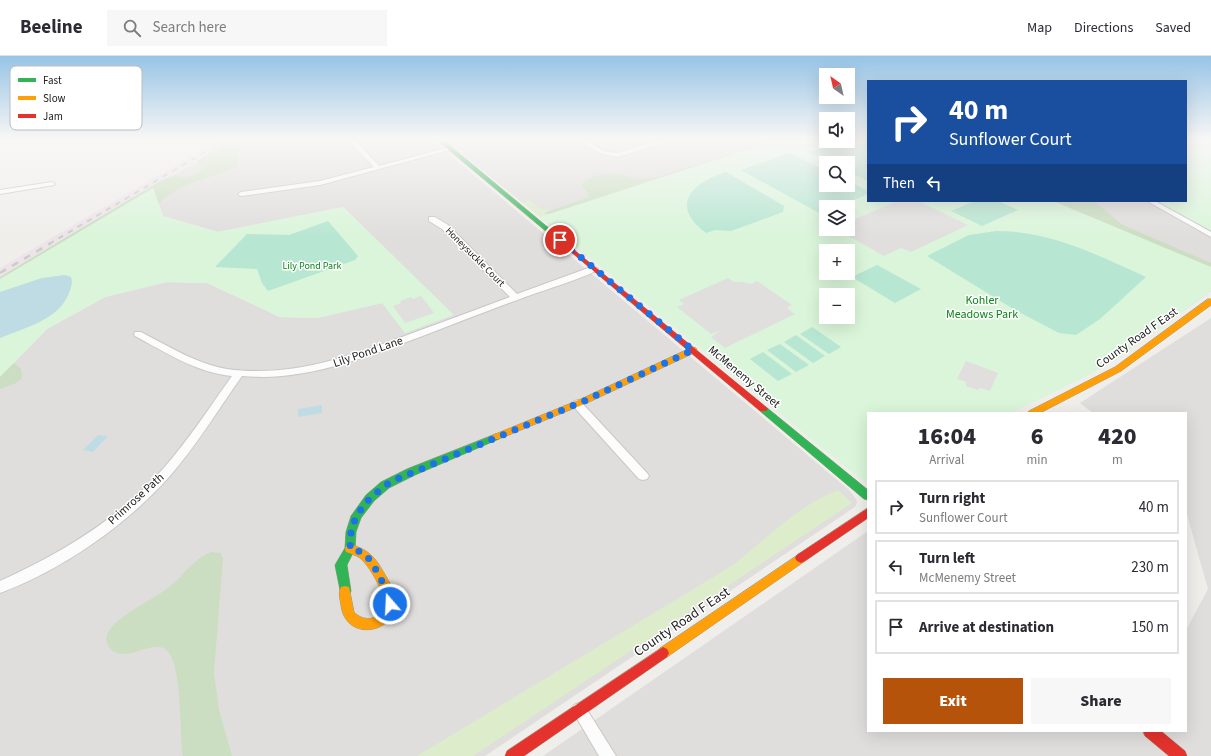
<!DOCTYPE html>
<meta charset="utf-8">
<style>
:root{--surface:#fff;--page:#f7f7f7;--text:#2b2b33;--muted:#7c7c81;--line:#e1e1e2;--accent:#b45309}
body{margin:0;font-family:"Source Sans 3",sans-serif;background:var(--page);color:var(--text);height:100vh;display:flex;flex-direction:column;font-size:15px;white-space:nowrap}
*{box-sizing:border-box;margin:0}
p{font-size:13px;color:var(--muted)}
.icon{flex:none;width:22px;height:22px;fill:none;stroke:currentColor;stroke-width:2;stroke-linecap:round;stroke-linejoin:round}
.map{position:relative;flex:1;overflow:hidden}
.drawer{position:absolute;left:867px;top:356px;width:320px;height:320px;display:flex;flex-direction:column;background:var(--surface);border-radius:0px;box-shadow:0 4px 16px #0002}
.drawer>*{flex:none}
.guide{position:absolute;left:867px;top:24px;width:320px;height:122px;border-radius:0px;box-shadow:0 4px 16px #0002;background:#1a4fa0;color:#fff;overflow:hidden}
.needle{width:26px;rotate:326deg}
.controls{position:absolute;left:819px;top:12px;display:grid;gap:8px}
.controls a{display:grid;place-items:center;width:36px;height:36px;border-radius:0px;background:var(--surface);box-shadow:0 4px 16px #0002;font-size:20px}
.pin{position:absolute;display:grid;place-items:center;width:34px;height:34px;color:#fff;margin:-17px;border:2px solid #fff;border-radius:50%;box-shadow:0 1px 4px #0007}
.me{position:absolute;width:44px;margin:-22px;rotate:341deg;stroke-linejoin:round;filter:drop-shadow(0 0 3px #0008)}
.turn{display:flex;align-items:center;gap:14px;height:84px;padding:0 16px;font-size:18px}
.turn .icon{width:52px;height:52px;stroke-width:2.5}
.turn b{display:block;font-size:28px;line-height:34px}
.then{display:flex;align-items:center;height:38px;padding:0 16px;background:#0003;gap:8px;font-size:15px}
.eta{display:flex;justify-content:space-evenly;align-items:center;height:68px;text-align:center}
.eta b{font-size:24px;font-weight:800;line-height:28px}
.primary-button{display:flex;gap:8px;margin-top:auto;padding:8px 16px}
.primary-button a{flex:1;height:46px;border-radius:0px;background:var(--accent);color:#fff;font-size:16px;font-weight:800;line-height:46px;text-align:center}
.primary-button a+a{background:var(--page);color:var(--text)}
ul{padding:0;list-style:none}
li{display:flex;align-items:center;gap:12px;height:54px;margin:0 8px 6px;padding:0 8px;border:2px solid var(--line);border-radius:0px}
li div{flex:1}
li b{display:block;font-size:15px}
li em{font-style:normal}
header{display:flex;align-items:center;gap:24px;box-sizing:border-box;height:56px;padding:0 20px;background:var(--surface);border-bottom:1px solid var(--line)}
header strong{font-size:19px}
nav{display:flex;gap:22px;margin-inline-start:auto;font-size:14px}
.search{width:280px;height:36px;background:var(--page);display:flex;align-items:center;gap:10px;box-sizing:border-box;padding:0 14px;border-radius:0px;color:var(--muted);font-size:15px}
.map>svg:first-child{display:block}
.residential{fill:#dfdedc}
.industrial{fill:#ede4e9}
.grass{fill:#ddeccb}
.forest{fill:#cbdec1}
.park{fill:#daf5da;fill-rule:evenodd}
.pitch{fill:#b7e6d2}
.parking{fill:#e0dfde}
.water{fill:#bfdbe3}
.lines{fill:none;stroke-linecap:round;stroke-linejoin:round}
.street-casing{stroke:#c9c8c7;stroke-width:2}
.fast-casing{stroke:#999a82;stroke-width:1}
.slow-casing{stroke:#999a82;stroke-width:1}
.jam-casing{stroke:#999a82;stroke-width:1}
.street{fill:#fdfcfc;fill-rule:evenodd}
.fast{fill:#30b455;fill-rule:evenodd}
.slow{fill:#ff9f0a;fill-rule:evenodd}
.jam{fill:#e5322d;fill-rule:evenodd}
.rail-far1{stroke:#ccc;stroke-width:2;stroke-dasharray:5.5 5.5;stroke-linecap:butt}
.rail{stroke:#ccc;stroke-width:2.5;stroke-dasharray:7 7;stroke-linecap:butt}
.route{stroke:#1a73e8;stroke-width:7;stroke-dasharray:0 12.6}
.labels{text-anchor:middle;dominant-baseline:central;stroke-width:3;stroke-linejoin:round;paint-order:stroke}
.far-street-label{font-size:10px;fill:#222;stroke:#fff}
.far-park-label{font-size:10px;fill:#0c8416;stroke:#fff}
.park-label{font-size:12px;fill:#0c8416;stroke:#fff}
.street-label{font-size:12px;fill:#222;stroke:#fff}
.near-street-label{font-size:14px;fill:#222;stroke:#fff}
.key{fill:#fff;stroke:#bdbdbd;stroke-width:1}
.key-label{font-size:11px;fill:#222}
</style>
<header>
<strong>Beeline</strong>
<div class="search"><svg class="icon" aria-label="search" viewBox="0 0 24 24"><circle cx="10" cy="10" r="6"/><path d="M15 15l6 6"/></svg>Search here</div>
<nav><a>Map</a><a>Directions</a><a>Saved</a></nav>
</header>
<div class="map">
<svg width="1211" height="700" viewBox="0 0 1211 700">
<rect width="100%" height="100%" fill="#f0eeeb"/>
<!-- residential -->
<g class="residential">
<polygon points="234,83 431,83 849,434 856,443 857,447 855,451 485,700 0,700 0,321 47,273 105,241 167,226 207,227 280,261 317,262 382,247 453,259 343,151 218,176 163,160 153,132"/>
<polygon points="444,83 779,83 540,161"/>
<polygon points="1053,145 1155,145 1211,176 1211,211"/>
<polygon points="1211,262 1211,700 543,700 868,475 868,675 1186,675 1186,574 1208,533 1186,455 1186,357 1093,357 1080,347"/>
</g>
<!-- industrial -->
<polygon class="industrial" points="220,83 234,83 0,223 0,212"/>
<!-- grass -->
<g class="grass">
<polygon points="529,144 541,153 552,154 545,156 593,205 523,147"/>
<path d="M 838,434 L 852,447 L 473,700 L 417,700 L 697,531 C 710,523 722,516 734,508 C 768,482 797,450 838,434 Z"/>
</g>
<!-- forest -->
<g class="forest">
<path d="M 232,83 L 246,83 L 239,90 L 238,108 L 235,112 C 215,121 194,124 175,135 C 165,141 157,149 148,157 L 0,236 L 0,221 L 162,124 L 175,119 C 177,119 179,121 181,121 C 188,123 201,116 203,111 L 197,108 L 197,105 Z"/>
<path d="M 776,83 L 826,83 L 826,85 L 549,159 L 545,157 L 549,155 L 589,141 L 588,137 L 581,129 C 588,118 609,117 619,118 C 626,119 632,122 638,123 C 643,123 648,122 654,122 Z"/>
<path d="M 1022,145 C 1035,145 1085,142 1093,146 C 1107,153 1113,163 1125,170 L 1211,207 L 1211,235 L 1115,304 Z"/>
<polygon points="13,306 21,313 22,322 16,327 0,333 0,308"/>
<path d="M 211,496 L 221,497 L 223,502 L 214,617 L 219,654 L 232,700 L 183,700 C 179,677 183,604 165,593 C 150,583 122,611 108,590 C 105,583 106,578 111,572 C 125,555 156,543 174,527 C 186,516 195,502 211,496 Z"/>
</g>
<!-- park -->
<g class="park">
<path d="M 779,83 L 848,85 L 848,83 L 868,83 L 868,145 L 1053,145 L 1211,211 L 1211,235 L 1115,304 L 1081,323 L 1011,357 L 868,357 L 868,427 L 857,420 L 816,387 L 540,161 ZM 826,107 L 848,107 L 848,129 L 826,129 ZM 826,151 L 848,151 L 848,173 L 826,173 ZM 826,195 L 848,195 L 848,217 L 826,217 ZM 826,239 L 848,239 L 848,261 L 826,261 Z"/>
<polygon points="1186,83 1211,83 1211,176 1155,145 1186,145"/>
<polygon points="153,132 163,160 218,176 343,151 454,259 405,277 382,247 317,262 280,261 207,227 167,226 105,241 47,273 0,321 0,223"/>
</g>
<!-- pitch -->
<g class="pitch">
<polygon points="849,88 868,88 868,125 848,115 848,107 831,107 808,96 827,90"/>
<polygon points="790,97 826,115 826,129 848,129 848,125 868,135 868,138 837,151 826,151 826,156 821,158 741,114"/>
<path d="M 726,116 L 784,150 L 783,156 L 731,175 L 715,174 L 706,177 C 668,149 693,126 726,116 Z"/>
<polygon points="975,145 998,145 1018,154 982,170 951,155"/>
<polygon points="328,165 358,200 355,204 268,235 262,227 257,213 215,211 247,178 289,179"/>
<path d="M 996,175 C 1051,175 1097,199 1146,221 L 1100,263 L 1076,279 L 1059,277 L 1015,254 L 927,200 L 969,179 Z"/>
<polygon points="877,209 921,233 895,247 852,221"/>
<polygon points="812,271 841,291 829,298 800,278"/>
<polygon points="796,279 825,300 813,307 784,286"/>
<polygon points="780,288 809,309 796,316 767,294"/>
<polygon points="763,296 792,318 778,325 750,303"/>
</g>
<!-- parking -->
<g class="parking">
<polygon points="898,145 918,145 968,169 911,196 901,192 884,200 843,177 848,175 848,166"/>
<polygon points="728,222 734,226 743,226 751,228 757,225 792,249 787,252 795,258 725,292 711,281 720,275 711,278 677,251 684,248 679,244"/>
<polygon points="421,240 434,257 405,267 393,250 401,247 400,245 411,241 413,243"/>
<polygon points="966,305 998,317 990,335 980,332 978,334 966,330 966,326 957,323"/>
</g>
<!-- water -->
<g class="water">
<path d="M 65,219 L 71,221 C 73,226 71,232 69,237 C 59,264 24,272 0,282 L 0,236 L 42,222 Z"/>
<polygon points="322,349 322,357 298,361 298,353"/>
<polygon points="98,379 108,380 93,396 83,394"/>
</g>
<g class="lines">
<!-- street casing -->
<g class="street-casing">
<g id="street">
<polygon points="347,83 354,83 379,110 450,91 453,93 320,129 241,140 238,138 241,136 320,125 374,111"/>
<polygon points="577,83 585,83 603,95 617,97 666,83 677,83 617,101 599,97"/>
<polygon points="52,126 55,128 54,129 0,138 0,134"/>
<polygon points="1147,145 1155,145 1211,176 1211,181"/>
<path d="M 429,161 L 435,161 L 448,169 L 517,238 L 591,211 L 594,211 L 598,213 C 591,220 541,235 528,240 C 492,253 456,267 420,281 C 363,302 304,326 242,320 C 218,354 196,390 169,421 C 125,470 62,514 0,537 L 0,525 C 60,498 117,464 162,414 C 188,385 209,352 232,320 C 197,317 165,296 135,280 L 134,278 L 135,276 L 141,276 C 168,290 197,308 227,313 C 291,322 352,300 410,278 C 444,266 477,253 510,241 L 442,173 L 429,165 Z"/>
<polygon points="577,344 581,346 647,417 649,420 647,423 643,424 639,423 573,350 572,348 573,346"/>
<polygon points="579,647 584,649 616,700 599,700 572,654 574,649"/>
</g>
</g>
<!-- fast casing -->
<g class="fast-casing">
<g id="fast">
<polygon points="436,83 442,83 575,194 575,196 571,196"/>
<polygon points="763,350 766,351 868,434 868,444 864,443 760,355 758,353 760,351"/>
<polygon points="496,378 499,379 501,381 499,383 415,419 389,432 374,445 361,462 356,476 355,493 347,509 351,535 349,539 345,540 341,539 335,509 345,492 346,476 351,460 366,439 381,426 407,413"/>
</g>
</g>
<!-- slow casing -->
<g class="slow-casing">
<g id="slow">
<polygon points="1208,243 1211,243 1211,249 1121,315 1040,357 1027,357 1029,355 1115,311"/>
<polygon points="693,291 696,292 697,294 696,296 587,347 499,383 493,383 491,381 493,379 581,343"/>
<path d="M 350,488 C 372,495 376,503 387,522 C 391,529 397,539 396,548 C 393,579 345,585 341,549 C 340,543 338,537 341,531 L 345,530 L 349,531 L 354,556 C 364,567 382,564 384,548 C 385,537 369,509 360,502 C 356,499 351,498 346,496 L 345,493 L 346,490 Z"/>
<polygon points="801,497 805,499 807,502 805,505 667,601 663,603 659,601 657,597 659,593"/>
</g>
</g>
<!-- jam casing -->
<g class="jam-casing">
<g id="jam">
<polygon points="573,193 766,351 768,353 766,355 760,355 571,196 571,194"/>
<polygon points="868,452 868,462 805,505 801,507 797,505 795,502 797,499"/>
<polygon points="663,591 667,593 669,597 667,601 524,700 505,700 507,695"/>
<polygon points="1143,675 1161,675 1185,695 1187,700 1169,700 1145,680"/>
</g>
</g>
<!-- street -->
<use href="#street" class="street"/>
<!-- fast -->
<use href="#fast" class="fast"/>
<!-- slow -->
<use href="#slow" class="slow"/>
<!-- jam -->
<use href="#jam" class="jam"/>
<!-- rail-far1 -->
<polyline class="rail-far1" points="49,188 227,83"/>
<!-- rail -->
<polyline class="rail" points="0,217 51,187"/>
</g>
<!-- sky -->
<linearGradient id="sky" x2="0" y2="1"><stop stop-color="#97c4e6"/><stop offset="0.46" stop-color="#f8f7f6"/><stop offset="1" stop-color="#f8f7f6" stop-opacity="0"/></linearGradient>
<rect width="1211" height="181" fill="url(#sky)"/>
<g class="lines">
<!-- route -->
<path class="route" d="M 390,548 C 390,538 371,501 363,497 C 359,495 354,494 350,493 L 351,476 L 356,460 L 370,442 L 390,426 L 584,345 L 693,294 L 560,184"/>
</g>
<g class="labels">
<!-- far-street labels -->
<g class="far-street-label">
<text transform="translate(475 201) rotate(45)">Honeysuckle Court</text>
</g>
<!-- far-park labels -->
<g class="far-park-label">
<text x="312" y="210">Lily Pond Park</text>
</g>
<!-- park labels -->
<g class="park-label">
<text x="982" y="244">Kohler<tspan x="982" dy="14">Meadows Park</tspan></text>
</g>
<!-- street labels -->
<g class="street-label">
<text transform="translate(1137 282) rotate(-35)">County Road F East</text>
<text transform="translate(368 296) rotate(-19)">Lily Pond Lane</text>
<text transform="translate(744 321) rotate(40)">McMenemy Street</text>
<text transform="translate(136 443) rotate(-42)">Primrose Path</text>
</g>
<!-- near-street labels -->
<g class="near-street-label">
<text transform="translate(682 566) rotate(-34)">County Road F East</text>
</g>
</g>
<!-- legend -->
<rect x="10" y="10" width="132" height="64" rx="6" class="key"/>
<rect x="18" y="22" width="18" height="4" fill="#30b455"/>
<rect x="18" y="40" width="18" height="4" fill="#ff9f0a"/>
<rect x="18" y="58" width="18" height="4" fill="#e5322d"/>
<g class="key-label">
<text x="43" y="28">Fast</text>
<text x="43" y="46">Slow</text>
<text x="43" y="64">Jam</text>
</g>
</svg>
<div class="controls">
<a><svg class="needle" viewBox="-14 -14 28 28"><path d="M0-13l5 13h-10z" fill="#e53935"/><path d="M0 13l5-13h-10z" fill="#7c7c81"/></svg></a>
<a><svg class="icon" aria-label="sound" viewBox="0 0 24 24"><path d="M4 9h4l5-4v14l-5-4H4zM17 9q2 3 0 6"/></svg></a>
<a><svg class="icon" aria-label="search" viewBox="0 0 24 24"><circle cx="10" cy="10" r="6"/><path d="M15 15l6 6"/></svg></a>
<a><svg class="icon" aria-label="layers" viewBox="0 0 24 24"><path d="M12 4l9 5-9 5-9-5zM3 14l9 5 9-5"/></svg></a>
<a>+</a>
<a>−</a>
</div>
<div class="pin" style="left:560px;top:184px;background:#d93025"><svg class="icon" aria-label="arrive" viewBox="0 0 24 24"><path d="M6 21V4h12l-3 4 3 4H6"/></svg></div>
<svg class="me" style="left:390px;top:548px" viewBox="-20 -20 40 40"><circle r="17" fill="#1a73e8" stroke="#fff" stroke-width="3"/><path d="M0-11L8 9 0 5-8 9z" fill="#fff"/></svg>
<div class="guide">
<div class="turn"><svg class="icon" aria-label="right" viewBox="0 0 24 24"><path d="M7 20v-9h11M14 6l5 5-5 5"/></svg><div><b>40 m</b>Sunflower Court</div></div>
<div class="then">Then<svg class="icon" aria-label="left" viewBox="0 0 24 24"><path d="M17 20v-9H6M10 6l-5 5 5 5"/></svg></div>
</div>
<section class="drawer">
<div class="eta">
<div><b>16:04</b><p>Arrival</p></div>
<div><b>6</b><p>min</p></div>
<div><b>420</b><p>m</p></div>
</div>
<ul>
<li><svg class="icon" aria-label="right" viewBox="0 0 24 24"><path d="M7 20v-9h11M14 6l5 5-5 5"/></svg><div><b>Turn right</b><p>Sunflower Court</p></div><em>40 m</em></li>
<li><svg class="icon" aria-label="left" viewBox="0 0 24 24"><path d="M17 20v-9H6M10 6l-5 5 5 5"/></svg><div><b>Turn left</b><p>McMenemy Street</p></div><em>230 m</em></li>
<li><svg class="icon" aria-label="arrive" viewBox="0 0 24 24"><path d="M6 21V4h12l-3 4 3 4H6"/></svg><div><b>Arrive at destination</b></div><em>150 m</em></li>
</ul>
<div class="primary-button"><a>Exit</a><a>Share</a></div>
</section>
</div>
